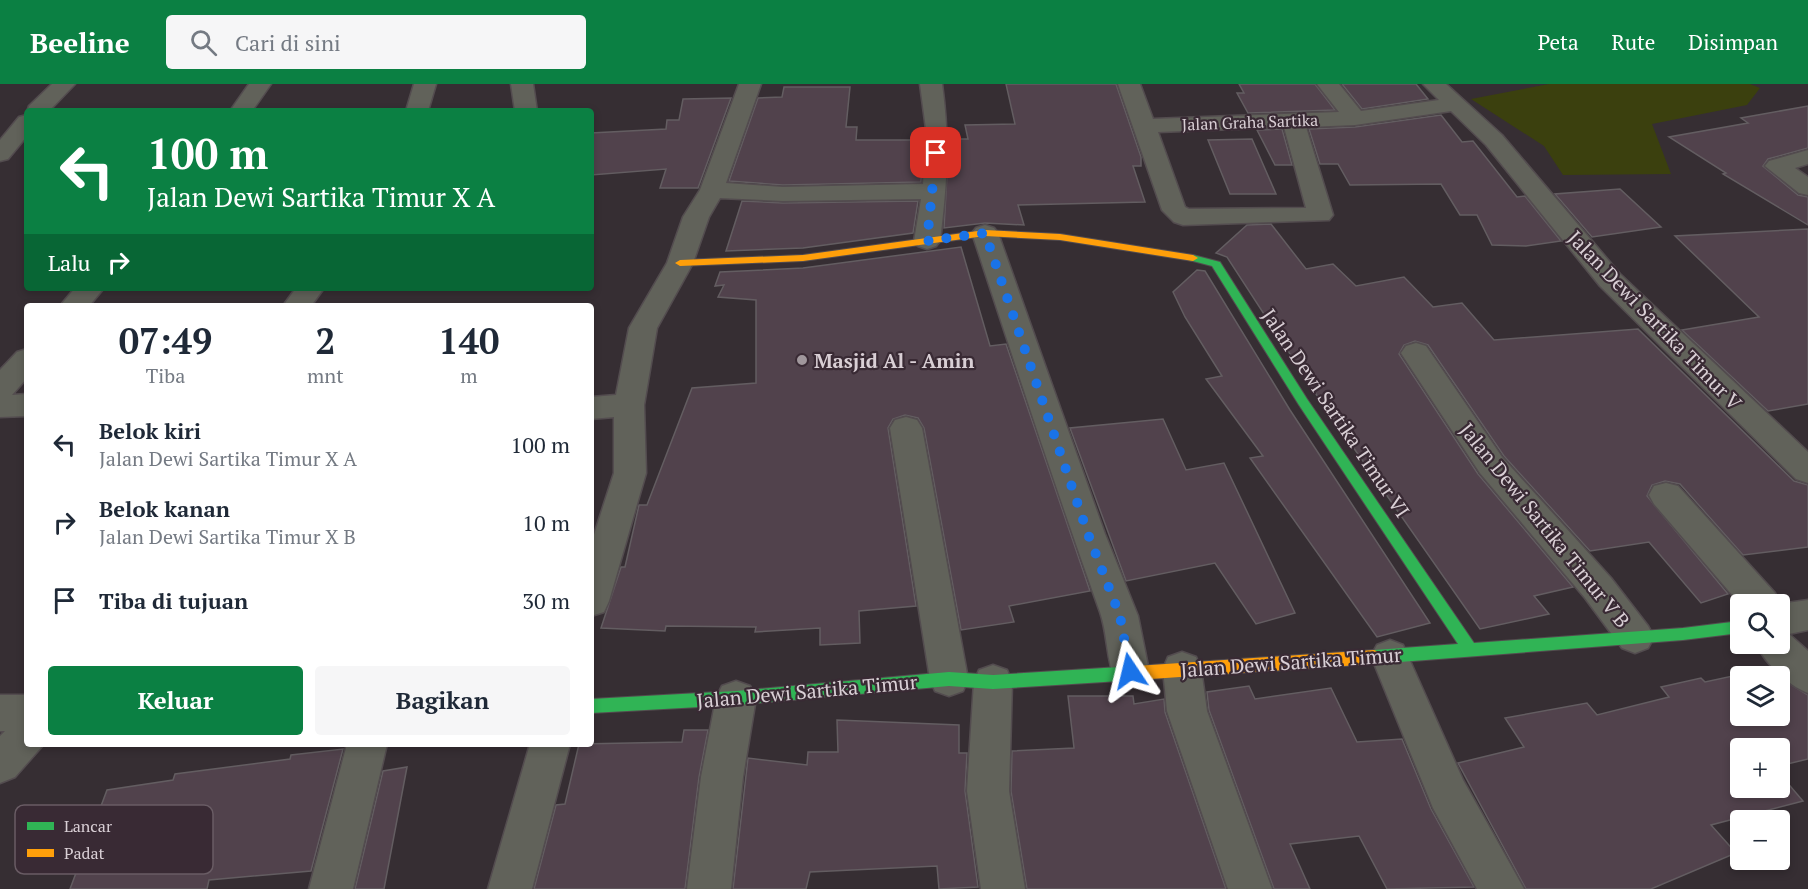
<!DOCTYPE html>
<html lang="id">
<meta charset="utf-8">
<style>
:root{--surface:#fff;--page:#f6f6f7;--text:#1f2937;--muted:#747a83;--accent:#0b8043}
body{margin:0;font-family:"PT Serif",serif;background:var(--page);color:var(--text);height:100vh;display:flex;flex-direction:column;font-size:22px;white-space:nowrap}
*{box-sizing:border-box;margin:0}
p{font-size:20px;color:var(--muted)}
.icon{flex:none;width:33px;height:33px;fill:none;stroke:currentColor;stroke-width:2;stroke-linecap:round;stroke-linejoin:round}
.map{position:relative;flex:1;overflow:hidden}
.side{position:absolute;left:24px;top:219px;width:570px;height:444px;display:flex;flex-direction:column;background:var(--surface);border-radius:6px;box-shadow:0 3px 9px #0003}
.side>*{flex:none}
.hud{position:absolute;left:24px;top:24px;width:570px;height:183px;border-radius:6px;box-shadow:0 3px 9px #0003;background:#0b8043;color:#fff;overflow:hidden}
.buttons{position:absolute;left:1730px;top:510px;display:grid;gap:12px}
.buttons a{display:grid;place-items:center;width:60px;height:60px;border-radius:6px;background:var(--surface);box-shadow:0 3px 9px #0003;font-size:30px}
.pin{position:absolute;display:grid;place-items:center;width:51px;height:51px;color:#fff;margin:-26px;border-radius:12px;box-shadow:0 3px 9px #0006}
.me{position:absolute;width:66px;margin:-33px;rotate:350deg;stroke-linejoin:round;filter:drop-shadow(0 0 4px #0008)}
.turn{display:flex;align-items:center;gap:21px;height:126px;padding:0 24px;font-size:27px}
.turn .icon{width:78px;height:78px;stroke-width:2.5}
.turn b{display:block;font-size:42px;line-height:51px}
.then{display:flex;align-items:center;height:57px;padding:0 24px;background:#0003;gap:12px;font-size:22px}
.eta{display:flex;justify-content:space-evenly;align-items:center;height:102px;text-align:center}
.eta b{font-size:36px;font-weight:700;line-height:42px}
.primary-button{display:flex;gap:12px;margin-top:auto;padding:12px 24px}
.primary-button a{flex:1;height:69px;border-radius:6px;background:var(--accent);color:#fff;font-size:24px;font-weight:700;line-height:69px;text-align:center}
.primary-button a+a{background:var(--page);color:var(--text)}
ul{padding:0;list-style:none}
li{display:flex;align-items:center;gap:18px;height:78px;padding:0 24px}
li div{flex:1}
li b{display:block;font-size:22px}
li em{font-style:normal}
header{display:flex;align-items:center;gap:36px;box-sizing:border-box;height:84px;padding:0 30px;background:var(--accent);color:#fff}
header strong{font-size:28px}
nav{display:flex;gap:33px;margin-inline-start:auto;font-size:21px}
.search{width:420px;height:54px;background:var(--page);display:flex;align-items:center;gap:15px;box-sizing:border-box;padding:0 21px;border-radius:6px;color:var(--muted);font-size:22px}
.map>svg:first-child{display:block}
.green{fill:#3b400e}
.building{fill:#51424c;stroke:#635d61;stroke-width:1.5}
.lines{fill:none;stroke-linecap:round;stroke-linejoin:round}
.street-casing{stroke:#534c4f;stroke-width:3}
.fast-casing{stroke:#534c4f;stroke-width:2}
.slow-casing{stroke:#534c4f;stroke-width:2}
.street{fill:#61625a;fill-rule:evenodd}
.fast{fill:#30b455;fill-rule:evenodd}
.slow{fill:#ff9f0a;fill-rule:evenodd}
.route{stroke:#1a73e8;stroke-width:10;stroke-dasharray:0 18}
.poi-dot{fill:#a0979c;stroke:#392a34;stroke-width:2}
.labels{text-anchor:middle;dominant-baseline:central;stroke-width:4.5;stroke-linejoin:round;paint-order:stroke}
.far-street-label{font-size:16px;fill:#d9cfd5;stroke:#392a34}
.street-label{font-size:20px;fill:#d9cfd5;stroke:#392a34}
.poi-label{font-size:20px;font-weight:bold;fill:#d9cfd5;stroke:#392a34;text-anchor:start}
.key{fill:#392a34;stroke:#695c64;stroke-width:1.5}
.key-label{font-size:16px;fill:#d9cfd5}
</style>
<header>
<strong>Beeline</strong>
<div class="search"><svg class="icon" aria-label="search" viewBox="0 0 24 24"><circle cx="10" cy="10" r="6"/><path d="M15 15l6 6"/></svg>Cari di sini</div>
<nav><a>Peta</a><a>Rute</a><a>Disimpan</a></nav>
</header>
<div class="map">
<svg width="1808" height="805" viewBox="0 0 1808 805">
<rect width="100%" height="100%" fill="#362e33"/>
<!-- green -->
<polygon class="green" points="1549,0 1750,0 1760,4 1747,21 1652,40 1671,90 1563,91 1544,62 1471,15"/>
<!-- building -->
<g class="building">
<polygon points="1006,0 1116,0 1141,73 1141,82 1133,82 1145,118 1018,121 1024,141 985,139 944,144 949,55 968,55 965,41 1015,40"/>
<polygon points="1239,0 1315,0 1335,26 1248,29 1237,9 1244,9"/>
<polygon points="1342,0 1416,0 1428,15 1362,25"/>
<polygon points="784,3 850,3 846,43 857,43 856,56 923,56 921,98 783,101 729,97 758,14 782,13"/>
<polygon points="731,14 698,104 660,104 666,85 591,91 591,49 666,45 667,36 679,36 683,15"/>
<polygon points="1808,22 1808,64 1768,75 1763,82 1798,111 1808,113 1808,141 1723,90 1726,89 1669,53 1748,39 1741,34"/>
<polygon points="1441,31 1462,58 1473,57 1517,113 1525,112 1561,157 1526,162 1492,161 1477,131 1460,131 1441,100 1350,101 1338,80 1320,80 1309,45 1355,43"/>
<polygon points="1282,45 1292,81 1275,81 1257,46"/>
<polygon points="1252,55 1276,110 1230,110 1208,56"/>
<polygon points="1620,105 1661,143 1592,153 1555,110"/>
<polygon points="742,117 783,119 918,117 913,149 803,164 726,167"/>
<polygon points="1271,140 1306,185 1333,180 1356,202 1404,193 1433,223 1462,219 1494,256 1638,245 1794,397 1808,401 1808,463 1743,471 1680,400 1665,397 1652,401 1647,412 1728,510 1701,519 1649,458 1590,467 1504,372 1428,261 1415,257 1404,261 1399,270 1478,390 1573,503 1534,512 1549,530 1480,545 1316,310 1227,173 1216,169 1247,141"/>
<polygon points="1808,145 1808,320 1768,327 1682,246 1759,233 1675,152"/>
<polygon points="961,163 990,262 1006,260 1090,507 1009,522 1014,538 961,546 924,344 918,334 905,331 893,335 888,344 916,522 859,527 860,559 820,561 820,544 755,548 756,543 666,542 665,547 601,544 621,483 625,483 639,421 647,421 692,304 756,299 756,216 718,213 724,201 715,202 720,188 803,184"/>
<polygon points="1197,186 1205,187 1290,326 1430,539 1377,553 1250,374 1263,372 1206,295 1222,292 1185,233 1173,208"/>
<polygon points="1163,335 1186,386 1224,379 1295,529 1256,540 1215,479 1126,497 1070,344"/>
<polygon points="1770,584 1778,592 1740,592 1740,632 1779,632 1779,593 1808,611 1808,675 1779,682 1779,664 1740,664 1740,704 1779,704 1779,689 1803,717 1711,741 1736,769 1651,805 1526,805 1458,679 1524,663 1505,634 1587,619 1597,631 1669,613 1661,603 1701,594 1705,598"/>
<polygon points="1249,602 1255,615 1331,604 1357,658 1402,655 1431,725 1474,803 1387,805 1359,752 1290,760 1310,805 1274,805 1209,626 1207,608"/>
<polygon points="1068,612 1133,612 1134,620 1164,615 1165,628 1226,805 1027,805 1011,707 1012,667 1074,664"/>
<polygon points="837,636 959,641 959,669 967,669 965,707 978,803 939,805 937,782 810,788 806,805 733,805 748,674 807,681 808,668 838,668"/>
<polygon points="684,646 708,646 699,693 685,805 534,805 556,721 565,720 579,660 682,658"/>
<polygon points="343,665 311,787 209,796 207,805 70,805 107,706 173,696 175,690 290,675 291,671"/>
<polygon points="407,683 384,805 355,805 383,687"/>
</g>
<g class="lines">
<!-- street casing -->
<g class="street-casing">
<g id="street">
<polygon points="52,0 75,0 49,27 27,28 29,22"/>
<polygon points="249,0 271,0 252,27 230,27"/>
<polygon points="414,0 436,0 428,27 406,27"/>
<polygon points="511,0 533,0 537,27 515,27"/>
<path d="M 739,0 L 761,0 L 726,99 L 783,103 L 923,100 L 926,45 L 920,0 L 942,0 C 950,58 947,100 940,157 L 936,162 L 927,165 L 918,162 L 914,157 L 921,115 L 783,117 L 720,114 L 709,133 L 693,179 L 657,244 L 644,321 L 646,389 L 609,517 L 604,528 L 591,532 L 591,460 L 614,389 L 614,333 L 591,335 L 591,313 L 616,311 L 629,244 L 667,179 L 683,133 L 700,106 Z"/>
<path d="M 1118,0 L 1140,0 L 1153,35 L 1339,28 L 1317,0 L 1339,0 L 1361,27 L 1439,16 L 1423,0 L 1446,0 L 1502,51 L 1620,190 L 1808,368 L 1808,399 L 1796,395 L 1600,202 L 1486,61 L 1451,27 L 1355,41 L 1306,43 L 1333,131 L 1329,136 L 1183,141 L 1174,138 L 1162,126 ZM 1284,43 L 1306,124 L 1189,125 L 1185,123 L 1158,48 Z"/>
<polygon points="27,31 27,52 8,75 0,77 0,56 19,33"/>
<polygon points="1808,66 1808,80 1795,84 1808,93 1808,111 1799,109 1765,82 1769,77"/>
<path d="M 985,141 L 994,144 L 998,149 L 1105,450 L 1138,532 L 1149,587 L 1144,599 L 1130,604 L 1116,599 C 1106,576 1108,551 1100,528 C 1055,403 1014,276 972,149 L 976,144 Z"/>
<polygon points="75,204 104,204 89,222 60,222"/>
<polygon points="296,204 324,204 311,222 283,222"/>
<polygon points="1416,259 1426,262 1502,373 1611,494 1648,542 1654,553 1648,564 1635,569 1622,564 1585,514 1480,389 1401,269 1406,262"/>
<polygon points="27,265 27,294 12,311 27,310 27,332 0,333 0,286 17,268"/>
<polygon points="906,333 917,336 922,344 968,595 963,607 949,612 935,607 930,595 890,344 895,336"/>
<path d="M 1666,399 L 1678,402 L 1775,509 L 1780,520 L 1808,516 L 1808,546 L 1789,550 L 1808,567 L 1808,609 C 1787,601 1766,580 1756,560 L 1779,560 L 1779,520 L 1740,520 L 1654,420 L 1649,411 L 1654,402 Z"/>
<polygon points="1390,556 1403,561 1463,696 1524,805 1477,805 1433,724 1371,572 1377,561"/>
<polygon points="1182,568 1196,573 1201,585 1207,627 1272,805 1228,805 1167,627 1163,585 1168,573"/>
<polygon points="993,581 1007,586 1012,598 1009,707 1025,805 981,805 967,707 974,598 979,586"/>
<polygon points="736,597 750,602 756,614 743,693 731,805 687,805 701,693 716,614 722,602"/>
<polygon points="0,611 27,611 27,660 44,660 15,693 0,699 0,652 5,647 0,647"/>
<polygon points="347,660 387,660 353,805 309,805"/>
<polygon points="530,660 570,660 532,805 488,805"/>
</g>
</g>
<!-- fast casing -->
<g class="fast-casing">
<g id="fast">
<polygon points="1193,171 1220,178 1307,315 1474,559 1683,544 1740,537 1740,549 1683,556 1374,580 1369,578 1366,573 1369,568 1374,566 1458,560 1299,321 1212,182 1189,176 1188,174"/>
<polygon points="1136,582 1142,584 1144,589 1142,594 1136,596 993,605 949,602 736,621 591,629 591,615 736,607 949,588 993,591"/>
</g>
</g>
<!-- slow casing -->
<g class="slow-casing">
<g id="slow">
<polygon points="985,146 1060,150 1193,171 1198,174 1193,177 1060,156 985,152 803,177 680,182 675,179 680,176 803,171"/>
<polygon points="1374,566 1379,568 1382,573 1379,578 1374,580 1136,596 1130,594 1128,589 1130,584 1136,582"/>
</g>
</g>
<!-- street -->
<use href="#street" class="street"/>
<!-- fast -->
<use href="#fast" class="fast"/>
<!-- slow -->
<use href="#slow" class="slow"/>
</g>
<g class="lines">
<!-- route -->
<polyline class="route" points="936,69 927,157 985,149 1088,450 1120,532 1130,587"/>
</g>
<!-- markers -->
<circle class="poi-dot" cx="802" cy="276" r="6"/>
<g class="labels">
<!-- far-street labels -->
<g class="far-street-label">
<text transform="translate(1250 38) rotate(-2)">Jalan Graha Sartika</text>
</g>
<!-- street labels -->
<g class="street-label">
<text transform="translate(1655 236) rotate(46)">Jalan Dewi Sartika Timur V</text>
<text transform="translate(1336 329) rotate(56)">Jalan Dewi Sartika Timur VI</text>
<text transform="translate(1545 441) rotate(51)">Jalan Dewi Sartika Timur V B</text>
<text transform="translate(1291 578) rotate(-4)">Jalan Dewi Sartika Timur</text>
<text transform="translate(807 607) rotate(-5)">Jalan Dewi Sartika Timur</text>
</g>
<!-- poi labels -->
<g class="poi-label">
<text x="814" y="276">Masjid Al - Amin</text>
</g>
</g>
<!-- legend -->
<rect x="15" y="721" width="198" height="69" rx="9" class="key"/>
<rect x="27" y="738" width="27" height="8" fill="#30b455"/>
<rect x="27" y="765" width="27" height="8" fill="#ff9f0a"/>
<g class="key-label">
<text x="64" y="748">Lancar</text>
<text x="64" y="775">Padat</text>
</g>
</svg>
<div class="buttons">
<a><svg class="icon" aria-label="search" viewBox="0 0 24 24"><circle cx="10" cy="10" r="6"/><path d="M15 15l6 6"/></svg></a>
<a><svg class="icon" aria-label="layers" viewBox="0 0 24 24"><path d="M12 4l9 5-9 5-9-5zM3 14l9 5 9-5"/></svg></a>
<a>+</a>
<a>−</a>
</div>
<div class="pin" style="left:936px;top:69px;background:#d93025"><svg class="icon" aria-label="arrive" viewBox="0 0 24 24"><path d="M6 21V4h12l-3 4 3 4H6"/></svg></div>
<svg class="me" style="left:1130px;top:587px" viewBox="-20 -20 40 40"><path d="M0-17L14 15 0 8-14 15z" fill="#1a73e8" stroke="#fff" stroke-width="4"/></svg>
<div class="hud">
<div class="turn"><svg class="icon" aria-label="left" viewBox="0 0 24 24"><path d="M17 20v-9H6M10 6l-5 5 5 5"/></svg><div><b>100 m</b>Jalan Dewi Sartika Timur X A</div></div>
<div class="then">Lalu<svg class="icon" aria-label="right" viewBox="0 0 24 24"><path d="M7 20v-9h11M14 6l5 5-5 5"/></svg></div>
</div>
<section class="side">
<div class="eta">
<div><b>07:49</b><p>Tiba</p></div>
<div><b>2</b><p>mnt</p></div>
<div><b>140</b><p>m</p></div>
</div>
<ul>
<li><svg class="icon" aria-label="left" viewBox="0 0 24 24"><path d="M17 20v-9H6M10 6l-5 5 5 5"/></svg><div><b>Belok kiri</b><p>Jalan Dewi Sartika Timur X A</p></div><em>100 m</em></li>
<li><svg class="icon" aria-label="right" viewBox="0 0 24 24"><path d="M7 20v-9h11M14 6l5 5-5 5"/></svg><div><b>Belok kanan</b><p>Jalan Dewi Sartika Timur X B</p></div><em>10 m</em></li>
<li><svg class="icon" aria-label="arrive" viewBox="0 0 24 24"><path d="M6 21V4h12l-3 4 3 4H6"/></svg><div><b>Tiba di tujuan</b></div><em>30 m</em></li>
</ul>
<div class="primary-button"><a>Keluar</a><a>Bagikan</a></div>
</section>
</div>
